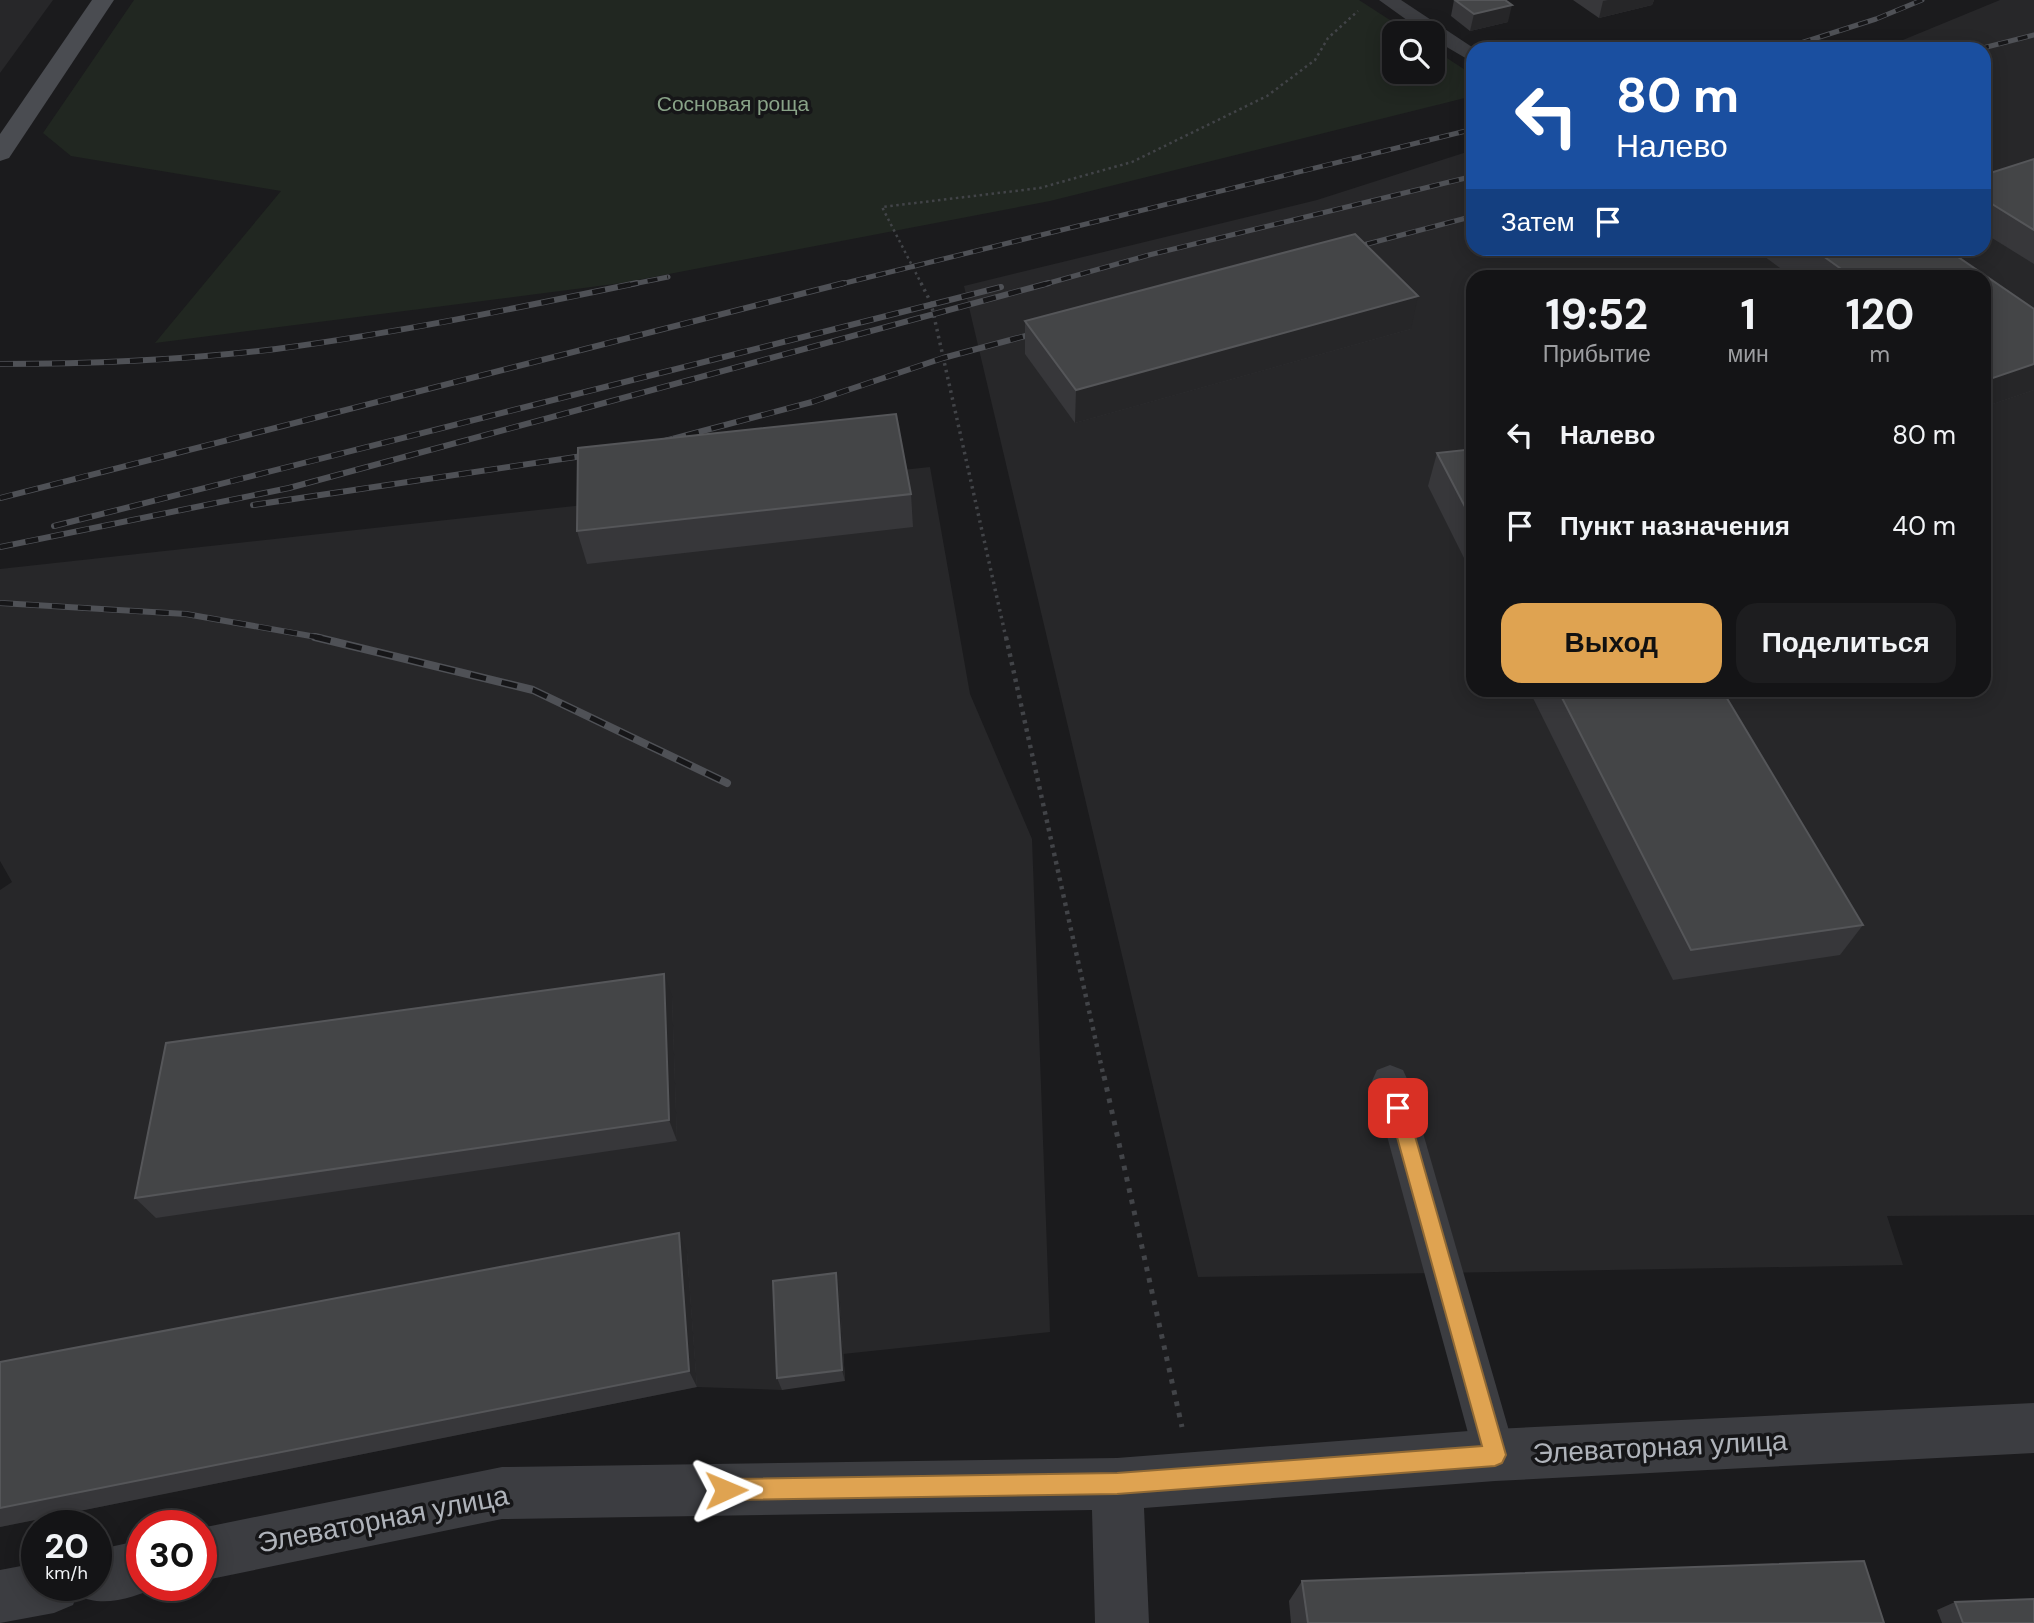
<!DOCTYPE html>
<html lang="ru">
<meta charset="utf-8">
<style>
:root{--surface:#141416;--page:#1d1d1f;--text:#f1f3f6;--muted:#9d9ea1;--line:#333335;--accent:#dfa351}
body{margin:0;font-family:"DM Sans",sans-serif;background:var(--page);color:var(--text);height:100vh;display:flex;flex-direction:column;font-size:26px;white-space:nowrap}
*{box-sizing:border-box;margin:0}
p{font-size:23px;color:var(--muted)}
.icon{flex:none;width:38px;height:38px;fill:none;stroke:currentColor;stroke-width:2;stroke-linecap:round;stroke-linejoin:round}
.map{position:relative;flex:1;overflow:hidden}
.panel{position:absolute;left:1466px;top:270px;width:525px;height:427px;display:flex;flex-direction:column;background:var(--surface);border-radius:21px;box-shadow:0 4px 18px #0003,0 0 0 2px var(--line)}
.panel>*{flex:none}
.top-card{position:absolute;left:1466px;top:42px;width:525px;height:214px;border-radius:21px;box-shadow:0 4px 18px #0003,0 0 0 2px var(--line);background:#1a4fa0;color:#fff;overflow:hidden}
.tools{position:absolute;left:1382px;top:21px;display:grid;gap:14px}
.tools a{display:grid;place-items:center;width:63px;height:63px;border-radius:14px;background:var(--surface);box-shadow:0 4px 18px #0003,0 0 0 2px var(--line);font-size:35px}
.speed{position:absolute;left:21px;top:1510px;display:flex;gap:14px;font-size:35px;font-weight:700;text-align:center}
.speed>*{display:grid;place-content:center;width:91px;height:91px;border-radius:50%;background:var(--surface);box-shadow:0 4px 18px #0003,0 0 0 2px var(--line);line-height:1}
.speed small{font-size:18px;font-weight:400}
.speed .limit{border:10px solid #d22;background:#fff;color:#111}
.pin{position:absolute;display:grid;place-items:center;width:60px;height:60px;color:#fff;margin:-30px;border-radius:14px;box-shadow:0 4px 10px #0006}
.me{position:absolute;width:77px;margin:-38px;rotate:89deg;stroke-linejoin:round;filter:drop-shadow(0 0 5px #0008)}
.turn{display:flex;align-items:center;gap:24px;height:147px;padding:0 35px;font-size:32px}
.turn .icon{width:91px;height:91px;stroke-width:2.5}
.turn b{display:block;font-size:49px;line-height:60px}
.then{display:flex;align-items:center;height:66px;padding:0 35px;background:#0003;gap:14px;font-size:26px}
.eta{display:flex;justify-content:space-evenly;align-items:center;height:119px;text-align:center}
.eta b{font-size:42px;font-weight:700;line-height:49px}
.cta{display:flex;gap:14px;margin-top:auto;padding:14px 35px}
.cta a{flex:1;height:80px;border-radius:21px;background:var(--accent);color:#111;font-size:28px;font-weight:700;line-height:80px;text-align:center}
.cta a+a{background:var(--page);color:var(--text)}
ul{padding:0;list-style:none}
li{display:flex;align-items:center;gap:21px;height:91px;padding:0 35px}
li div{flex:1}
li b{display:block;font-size:26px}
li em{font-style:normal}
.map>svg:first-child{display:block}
.built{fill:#272729;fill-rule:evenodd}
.green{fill:#212721}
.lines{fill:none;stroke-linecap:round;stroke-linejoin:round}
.path-far3{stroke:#424448;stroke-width:2.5;stroke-dasharray:2.5 3.5;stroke-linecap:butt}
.path-far2{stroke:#424448;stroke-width:3.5;stroke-dasharray:2.5 4.5;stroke-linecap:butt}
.path-far1{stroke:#424448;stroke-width:4.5;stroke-dasharray:3.5 5;stroke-linecap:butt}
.path{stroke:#424448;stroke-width:5;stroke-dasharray:4.5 7;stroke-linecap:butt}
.lane{fill:#3c3d41;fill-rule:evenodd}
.street{fill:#3c3d41;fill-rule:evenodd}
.secondary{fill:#4a4c51;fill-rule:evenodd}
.rail-far2-casing{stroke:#4f5156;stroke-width:5}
.rail-far1-casing{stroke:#4f5156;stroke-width:6}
.rail-casing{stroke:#4f5156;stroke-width:8}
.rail-far2{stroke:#161618;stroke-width:3.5;stroke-dasharray:10;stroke-linecap:butt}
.rail-far1{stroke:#161618;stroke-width:4.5;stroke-dasharray:13;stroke-linecap:butt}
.rail{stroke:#161618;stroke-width:5;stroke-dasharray:16;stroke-linecap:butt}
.wall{fill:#37373a}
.shaded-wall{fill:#262628}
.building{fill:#444547;stroke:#555659;stroke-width:2}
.route{fill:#dfa351;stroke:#916a35;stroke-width:2}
.labels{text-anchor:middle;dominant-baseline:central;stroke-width:7;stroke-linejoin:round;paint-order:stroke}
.far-park-label{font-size:21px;fill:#89a388;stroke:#161618}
.near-street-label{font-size:28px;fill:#afb3ba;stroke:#161618}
</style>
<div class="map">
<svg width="2034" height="1623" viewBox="0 0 2034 1623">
<rect width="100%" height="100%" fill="#1b1b1d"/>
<!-- built -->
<g class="built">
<polygon points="0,0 53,0 0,73"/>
<path d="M 2000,0 L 2034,0 L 2034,1215 L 1887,1216 L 1903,1265 L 1198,1277 L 964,286 L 1317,200 L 1473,150 L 1474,248 L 1984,248 L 1984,49 L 1881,49 ZM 1474,276 L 1984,276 L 1984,690 L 1474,690 Z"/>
<polygon points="930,467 970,694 1032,839 1050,1332 843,1354 782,1390 697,1387 0,1527 0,890 12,882 0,861 0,569"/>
</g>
<!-- green -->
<polygon class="green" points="134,0 1359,0 1410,33 1395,33 1395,72 1433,72 1433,49 1473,75 1473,96 1050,201 622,283 155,343 281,191 71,156 43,133"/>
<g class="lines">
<!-- path-far3 -->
<polyline class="path-far3" points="922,285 882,207 1040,188 1132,162 1267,96 1315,60 1328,38 1358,11"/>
<!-- path-far2 -->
<polyline class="path-far2" points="921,283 931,303 1006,638"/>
<!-- path-far1 -->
<polyline class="path-far1" points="1006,637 1104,1078"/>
<!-- path -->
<polyline class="path" points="1104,1076 1182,1427"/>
<!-- lane -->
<g class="lane">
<polygon points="1379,0 1401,0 1475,49 1474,63 1433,39 1433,33 1425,33"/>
<polygon points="1390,1065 1403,1070 1408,1081 1516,1455 1510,1470 1495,1476 1480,1470 1474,1455 1372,1081 1377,1070"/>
</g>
<!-- street -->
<g class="street">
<polygon points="2034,1403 2034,1453 1495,1481 1144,1508 1149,1623 1095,1623 1092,1510 502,1519 201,1581 201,1528 502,1467 1117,1458 1495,1429"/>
<path d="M 142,1540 L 142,1586 L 161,1586 C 134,1597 103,1609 77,1595 L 73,1605 L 54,1613 L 0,1623 L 0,1570 L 37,1563 L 37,1586 L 96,1586 L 96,1550 Z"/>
</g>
<!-- secondary -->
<polygon class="secondary" points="92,0 114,0 9,158 0,161 0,134"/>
<!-- rail-far2 casing -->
<g class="rail-far2-casing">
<g id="rail-far2">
<polyline points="1782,49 1876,19 1922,0"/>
<polyline points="1979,49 2034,35"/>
<polyline points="1348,249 1474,216"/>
<polyline points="628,285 668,277"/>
<polyline points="837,285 1474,129"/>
<polyline points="1042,285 1149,255 1474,176"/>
</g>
</g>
<!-- rail-far1 casing -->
<g class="rail-far1-casing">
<g id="rail-far1">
<path d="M 0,364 C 92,364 184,360 276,349 C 397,333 517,308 637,283"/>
<polyline points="661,442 812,402 943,358 1044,331"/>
<polyline points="0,498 844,283"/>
<polyline points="253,505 596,454"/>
<polyline points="54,526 1001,287"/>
<polyline points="0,547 289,488 1049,283"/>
<polyline points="0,603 186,614 322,638"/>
</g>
</g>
<!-- rail casing -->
<g class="rail-casing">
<polyline id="rail" points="315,637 533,690 727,783"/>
</g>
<!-- rail-far2 -->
<use href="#rail-far2" class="rail-far2"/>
<!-- rail-far1 -->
<use href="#rail-far1" class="rail-far1"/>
<!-- rail -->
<use href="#rail" class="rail"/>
</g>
<!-- wall -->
<g class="wall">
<polygon points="1454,0 1508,22 1470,31 1451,16"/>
<polygon points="1573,0 1654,0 1652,5 1599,18"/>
<polygon points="2034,159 2034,264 1984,233 1984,175"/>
<polygon points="1753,248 1945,248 2034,309 2034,390 1984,407 1984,276 1791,276"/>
<polygon points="1025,321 1411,329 1075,423 1025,354"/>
<polygon points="1474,449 1474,578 1428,486 1437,453"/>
<polygon points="911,494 913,527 587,564 577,531"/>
<polygon points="1529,690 1722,690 1863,925 1840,955 1673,980"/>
<polygon points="672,996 677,1141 156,1218 135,1198"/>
<polygon points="687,1252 697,1387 0,1527 0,1362"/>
<polygon points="839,1286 845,1381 782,1390 777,1378"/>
<polygon points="1302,1581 1884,1623 1291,1623 1289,1601"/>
<polygon points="1955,1602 2034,1623 1942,1623 1937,1610"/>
</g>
<!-- shaded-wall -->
<g class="shaded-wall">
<polygon points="1608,0 1654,0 1652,5 1599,18 1603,1"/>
<polygon points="1512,5 1508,22 1470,31 1474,14"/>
<polygon points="1418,296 1411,329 1075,423 1076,390"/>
<polygon points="2034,364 2034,390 1984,407 1984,393 1993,378"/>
<polygon points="664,974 672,996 677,1141 669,1120"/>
<polygon points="679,1233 687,1252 697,1387 689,1371"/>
<polygon points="836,1273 839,1286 845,1381 842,1370"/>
</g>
<!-- building -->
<g class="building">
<polygon points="1455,0 1505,0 1512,5 1474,14"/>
<polygon points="2034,159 2034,230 1984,199 1984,175"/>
<polygon points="1355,234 1418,296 1076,390 1025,321"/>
<polygon points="1812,248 1945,248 2034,309 2034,364 1993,378 1984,372 1984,276 1851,276"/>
<polygon points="896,414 911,494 577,531 578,448"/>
<polygon points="1474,449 1474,524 1437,453"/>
<polygon points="1558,690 1722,690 1863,925 1691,950"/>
<polygon points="664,974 669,1120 135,1198 166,1043"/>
<polygon points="679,1233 689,1371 0,1508 0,1362"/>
<polygon points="836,1273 842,1370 777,1378 773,1281"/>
<polygon points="1864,1561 1884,1623 1308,1623 1302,1581"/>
<polygon points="2034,1599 2034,1623 1963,1623 1955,1602"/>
</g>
<!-- route -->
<polygon class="route" points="1398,1100 1404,1102 1407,1108 1506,1455 1502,1463 1495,1466 1117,1494 726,1500 718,1497 715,1490 718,1482 726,1479 1117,1473 1482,1446 1389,1108 1391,1102"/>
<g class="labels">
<!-- far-park labels -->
<g class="far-park-label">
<text x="733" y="104">Сосновая роща</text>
</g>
<!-- near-street labels -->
<g class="near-street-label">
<text transform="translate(1660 1447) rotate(-3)">Элеваторная улица</text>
<text transform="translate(383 1519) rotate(-11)">Элеваторная улица</text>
</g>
</g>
</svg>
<div class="tools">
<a><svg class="icon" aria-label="search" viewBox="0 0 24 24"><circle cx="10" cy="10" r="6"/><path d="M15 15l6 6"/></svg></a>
</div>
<div class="speed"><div>20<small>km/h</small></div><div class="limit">30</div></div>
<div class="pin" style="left:1398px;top:1108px;background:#d93025"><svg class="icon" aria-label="arrive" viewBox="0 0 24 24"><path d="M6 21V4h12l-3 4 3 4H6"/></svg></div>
<svg class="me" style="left:726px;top:1490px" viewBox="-20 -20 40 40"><path d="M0-17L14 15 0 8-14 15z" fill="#dfa351" stroke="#fff" stroke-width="4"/></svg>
<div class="top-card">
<div class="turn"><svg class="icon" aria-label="left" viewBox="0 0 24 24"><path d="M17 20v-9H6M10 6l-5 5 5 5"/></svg><div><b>80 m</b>Налево</div></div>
<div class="then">Затем<svg class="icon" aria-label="arrive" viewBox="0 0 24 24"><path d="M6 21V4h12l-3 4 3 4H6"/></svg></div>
</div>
<section class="panel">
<div class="eta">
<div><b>19:52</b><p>Прибытие</p></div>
<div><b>1</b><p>мин</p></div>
<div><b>120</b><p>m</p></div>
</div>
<ul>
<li><svg class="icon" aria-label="left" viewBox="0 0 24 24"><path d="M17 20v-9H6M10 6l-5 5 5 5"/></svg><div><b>Налево</b></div><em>80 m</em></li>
<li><svg class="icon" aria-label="arrive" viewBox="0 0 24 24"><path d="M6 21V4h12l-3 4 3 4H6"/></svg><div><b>Пункт назначения</b></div><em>40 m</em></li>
</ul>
<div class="cta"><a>Выход</a><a>Поделиться</a></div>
</section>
</div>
